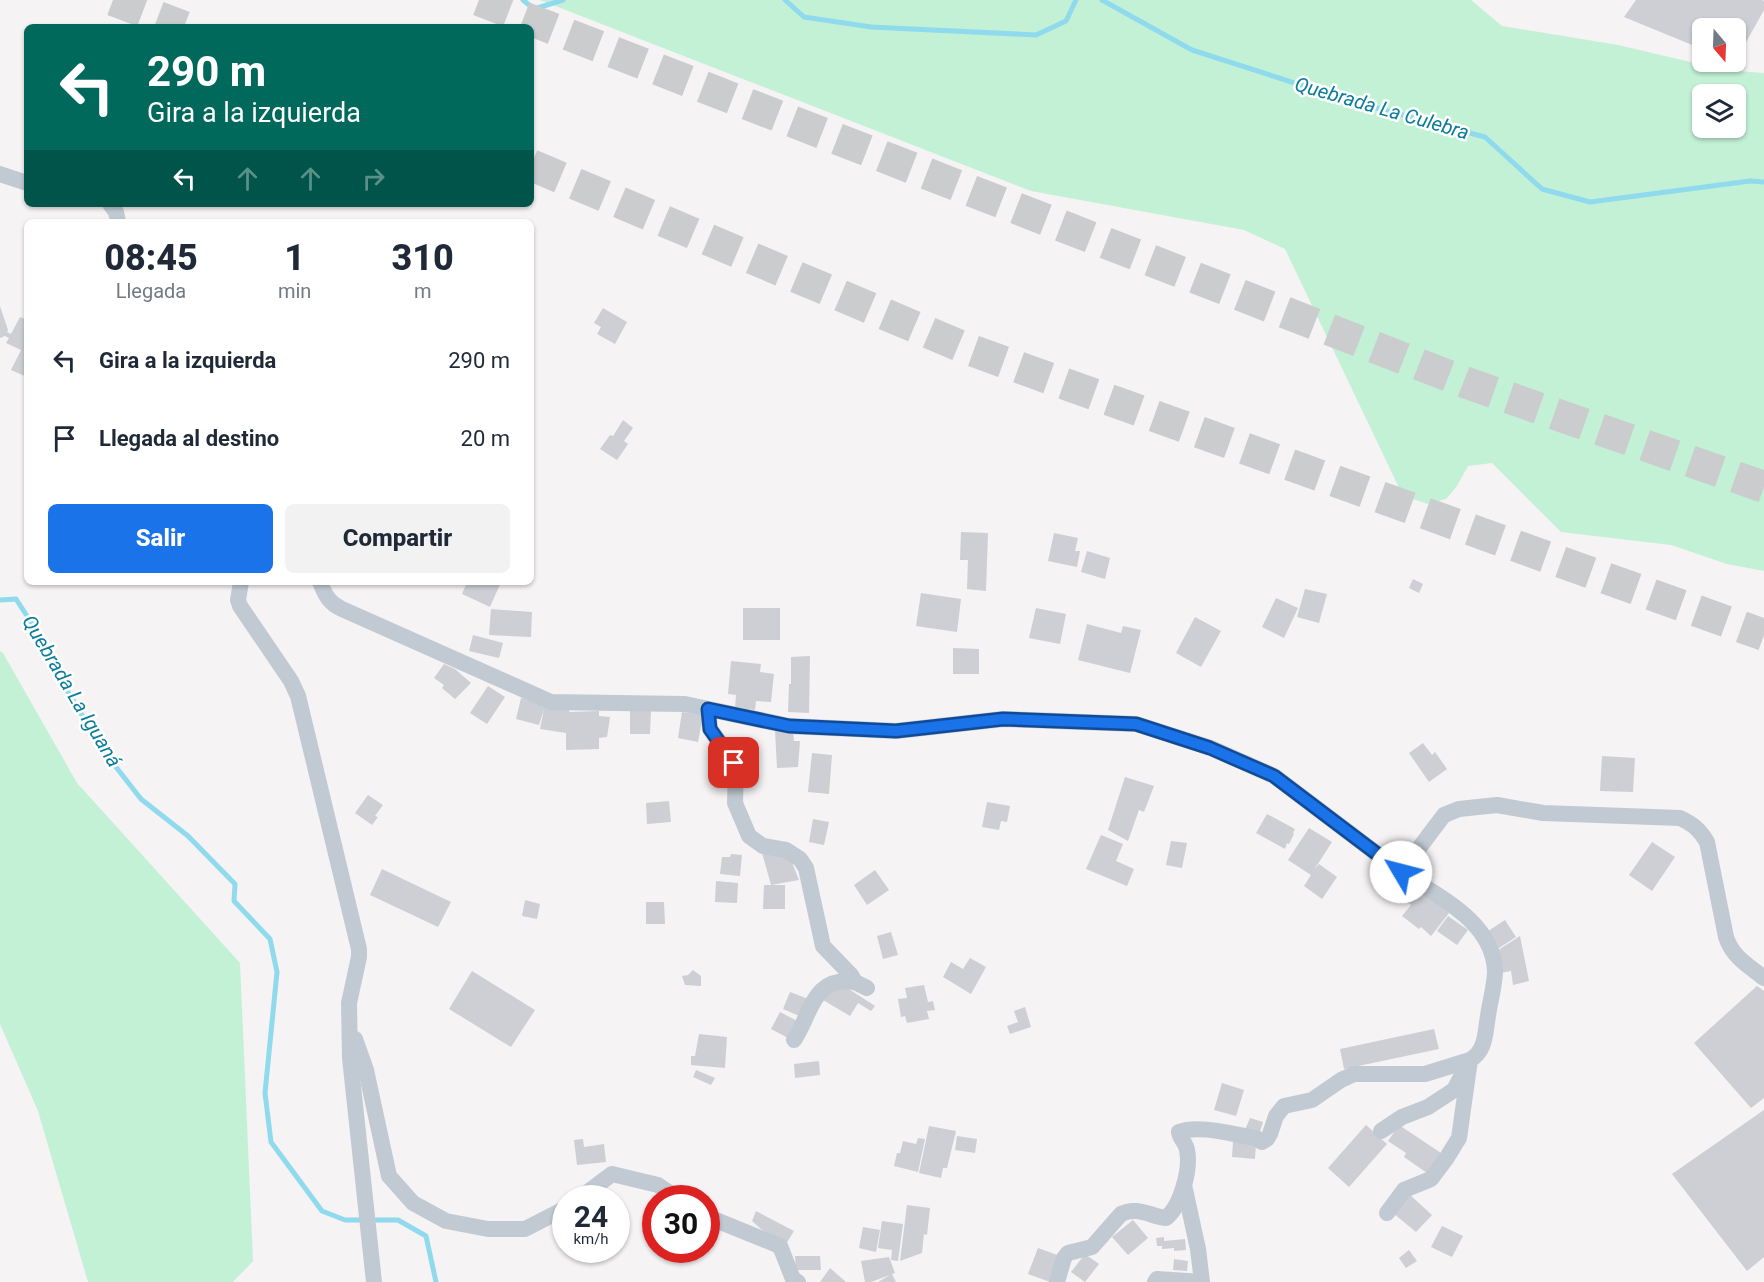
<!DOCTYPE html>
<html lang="es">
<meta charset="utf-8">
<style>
:root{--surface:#fff;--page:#f2f2f3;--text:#1f2937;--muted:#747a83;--accent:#1a73e8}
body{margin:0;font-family:Roboto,sans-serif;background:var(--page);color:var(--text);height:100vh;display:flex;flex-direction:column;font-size:22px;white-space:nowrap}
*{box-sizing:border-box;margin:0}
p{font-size:20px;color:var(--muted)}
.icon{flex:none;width:33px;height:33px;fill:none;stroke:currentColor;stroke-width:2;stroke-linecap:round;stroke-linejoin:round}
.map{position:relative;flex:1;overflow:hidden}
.drawer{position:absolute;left:24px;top:219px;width:510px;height:366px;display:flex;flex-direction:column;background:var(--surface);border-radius:9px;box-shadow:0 2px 4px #0004}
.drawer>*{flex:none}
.hud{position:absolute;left:24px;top:24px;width:510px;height:183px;border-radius:9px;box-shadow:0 2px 4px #0004;background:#00695c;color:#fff;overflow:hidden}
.needle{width:39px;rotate:161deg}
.buttons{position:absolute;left:1692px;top:18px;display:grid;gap:12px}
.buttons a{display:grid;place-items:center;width:54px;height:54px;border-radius:9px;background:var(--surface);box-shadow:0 2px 4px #0004;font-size:30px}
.speed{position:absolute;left:552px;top:1185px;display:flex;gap:12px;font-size:30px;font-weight:700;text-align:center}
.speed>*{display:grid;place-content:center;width:78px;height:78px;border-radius:50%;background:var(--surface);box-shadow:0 2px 4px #0004;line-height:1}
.speed small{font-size:15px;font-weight:400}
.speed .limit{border:9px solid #d22;background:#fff;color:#111}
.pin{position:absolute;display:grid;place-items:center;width:51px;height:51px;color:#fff;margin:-26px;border-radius:12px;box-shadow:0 3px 9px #0006}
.me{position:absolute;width:66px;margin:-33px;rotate:307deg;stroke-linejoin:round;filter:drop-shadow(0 0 4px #0008)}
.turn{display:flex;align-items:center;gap:21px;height:126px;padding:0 24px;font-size:27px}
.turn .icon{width:78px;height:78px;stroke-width:2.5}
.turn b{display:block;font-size:42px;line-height:51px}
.lanes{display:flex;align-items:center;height:57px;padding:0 24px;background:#0003;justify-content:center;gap:30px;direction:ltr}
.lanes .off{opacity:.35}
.eta{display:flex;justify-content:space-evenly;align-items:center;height:102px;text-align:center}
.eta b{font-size:36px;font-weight:800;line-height:42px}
.button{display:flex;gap:12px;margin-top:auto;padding:12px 24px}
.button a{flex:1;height:69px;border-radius:9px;background:var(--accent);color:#fff;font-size:24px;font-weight:800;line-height:69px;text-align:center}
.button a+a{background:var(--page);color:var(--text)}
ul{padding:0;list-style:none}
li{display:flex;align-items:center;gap:18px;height:78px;padding:0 24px}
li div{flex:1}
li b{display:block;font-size:22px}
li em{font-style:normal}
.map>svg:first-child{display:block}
.green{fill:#c3f1d5;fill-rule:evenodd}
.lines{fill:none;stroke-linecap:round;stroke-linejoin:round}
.stream{stroke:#90daee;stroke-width:5}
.building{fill:#cdcfd5}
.highway-tunnel{stroke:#caccce;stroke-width:32;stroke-dasharray:32 16;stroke-linecap:butt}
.street{stroke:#c1cad2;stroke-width:16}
.route-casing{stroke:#114b97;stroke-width:15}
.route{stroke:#1a73e8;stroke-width:10}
.labels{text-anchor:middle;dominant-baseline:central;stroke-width:5;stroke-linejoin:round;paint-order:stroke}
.water-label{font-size:20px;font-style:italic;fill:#0c7c9b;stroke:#fff}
</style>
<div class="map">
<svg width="1764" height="1282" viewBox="0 0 1764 1282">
<rect width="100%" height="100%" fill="#f5f3f3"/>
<!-- green -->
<g class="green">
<path d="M 540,0 L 1471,0 L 1502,26 L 1618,45 L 1725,70 L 1764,73 L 1764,571 L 1727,564 L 1671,545 L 1561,532 L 1492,463 L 1468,466 L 1457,486 L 1446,499 L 1428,504 L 1403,496 L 1285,249 L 1244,230 L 1031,191 ZM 1702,94 L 1736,94 L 1736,128 L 1702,128 Z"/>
<polygon points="0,651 3,653 77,783 240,963 253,1261 233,1282 88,1282 38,1111 0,1024"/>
</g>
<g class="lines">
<!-- stream -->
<g class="stream">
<polyline points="523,0 534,9 563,0"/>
<polyline points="785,0 804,17 871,27 1036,35 1066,21 1076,0"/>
<polyline points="1102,0 1192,50 1354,102 1485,137 1542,189 1590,202 1750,181 1764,182"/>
<polyline points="0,600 16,599 40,636 65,687 105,753 141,799 188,836 235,884 234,901 270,939 277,972 265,1093 271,1142 322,1211 345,1220 398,1220 426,1236 436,1282"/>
</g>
</g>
<!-- building -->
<g class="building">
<polygon points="1636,0 1762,0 1764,1 1764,10 1736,60 1736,28 1702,28 1702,49 1624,17"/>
<polygon points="0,306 8,330 7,332 11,334 20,317 27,320 27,377 11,370 21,350 6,343 9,338 5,336 0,338"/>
<polygon points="603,308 627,322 615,344 597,334 601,327 594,323"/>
<polygon points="623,420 633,428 624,441 628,444 617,460 600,449 610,435 613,436"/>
<polygon points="961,532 988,533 986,591 967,589 968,560 960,560"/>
<polygon points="1054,533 1078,538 1075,551 1080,551 1077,567 1048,561"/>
<polygon points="1087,551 1110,558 1105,579 1081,572"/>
<polygon points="1413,579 1423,584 1419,593 1409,588"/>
<polygon points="467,582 501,582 490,607 462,594"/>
<polygon points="1305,589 1327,594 1319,623 1297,617"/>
<polygon points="921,593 961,599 957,632 916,626"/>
<polygon points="1276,598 1298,608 1284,638 1262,627"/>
<rect x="743" y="608" width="37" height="32"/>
<polygon points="1036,608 1066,614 1060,644 1029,638"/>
<polygon points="491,609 532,612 531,637 489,635"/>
<polygon points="1195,617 1221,631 1201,667 1176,653"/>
<polygon points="1087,624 1121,633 1123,626 1141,630 1130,673 1078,660"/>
<polygon points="473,635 503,643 499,658 469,651"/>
<polygon points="953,648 979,649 979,674 953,674"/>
<polygon points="810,656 809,713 788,712 789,684 791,684 791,657"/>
<polygon points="731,661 761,664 760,672 774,674 771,702 756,701 755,710 735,708 736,695 728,694"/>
<polygon points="444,664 455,669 471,683 455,699 442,688 444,685 434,678"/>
<polygon points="488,686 505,697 487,724 470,713"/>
<polygon points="521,698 570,709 569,712 599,711 599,716 610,717 607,737 599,738 599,749 566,750 566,733 540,729 544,709 539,725 516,719"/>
<polygon points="630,710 651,710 650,734 630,734"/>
<polygon points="682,712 703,715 698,742 678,738"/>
<polygon points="775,730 793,732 794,741 800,741 798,767 777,768"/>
<polygon points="1423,743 1432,755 1435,752 1447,769 1429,782 1409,753"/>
<polygon points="812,753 832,755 829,794 808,792"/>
<polygon points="1602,756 1635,758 1633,792 1600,791"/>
<polygon points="1125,777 1154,786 1144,812 1139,810 1128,841 1108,830"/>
<polygon points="368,795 383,805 375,816 378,817 372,825 355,813"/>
<polygon points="669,801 671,822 647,824 646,803"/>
<polygon points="987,802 1010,806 1007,822 1001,821 999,830 982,827"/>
<polygon points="1267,814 1295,829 1293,833 1294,834 1289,844 1287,843 1285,849 1256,833"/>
<polygon points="813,819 829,822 824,845 809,842"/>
<polygon points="1309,828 1332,842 1314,870 1319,864 1337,877 1322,899 1304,886 1311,875 1288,860"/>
<polygon points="1101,835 1123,844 1116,861 1134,869 1127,886 1086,869"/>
<polygon points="1171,841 1187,843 1182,868 1166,865"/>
<polygon points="1652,842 1675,857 1652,891 1629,875"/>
<polygon points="783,852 791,860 799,880 771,885 762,853"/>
<polygon points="731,854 742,855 740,876 720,874 722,857 730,857"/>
<polygon points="382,869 451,902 438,927 370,895"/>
<polygon points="875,870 889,890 867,905 854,885"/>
<polygon points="716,881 738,883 737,903 715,902"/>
<polygon points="764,885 785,885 785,909 763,909"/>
<polygon points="1418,888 1449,913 1431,936 1421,927 1419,929 1402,916 1411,905 1407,902"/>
<polygon points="525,900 540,904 537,919 522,916"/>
<polygon points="646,902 664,902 665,924 646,924"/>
<polygon points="1448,916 1468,930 1457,945 1437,931"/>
<polygon points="1505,920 1516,937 1496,950 1485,933"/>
<polygon points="891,932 898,955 883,959 877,936"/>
<polygon points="1520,936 1529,981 1513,985 1511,971 1500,973 1495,952"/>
<polygon points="970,958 986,967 971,994 943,977 951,962 963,969"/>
<polygon points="693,970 701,976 701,986 685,985 682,976 688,975"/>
<polygon points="472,971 535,1010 511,1047 449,1009"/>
<polygon points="835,980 875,1006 871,1011 858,1003 850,1016 823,1000"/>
<polygon points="924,985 928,1002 933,1001 935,1010 927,1011 929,1019 907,1023 905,1016 901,1017 898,999 907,998 905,988"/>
<polygon points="1757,986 1764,991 1764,1098 1751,1108 1694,1043"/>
<polygon points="790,992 811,1000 804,1018 783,1009"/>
<polygon points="1025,1007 1031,1027 1010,1034 1007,1026 1018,1022 1014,1011"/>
<polygon points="780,1012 801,1023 792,1040 771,1029"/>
<polygon points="1434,1029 1439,1049 1344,1069 1340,1049"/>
<polygon points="699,1034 727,1037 725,1068 691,1065 691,1056 695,1056"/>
<polygon points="819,1061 820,1075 795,1078 794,1064"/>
<polygon points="696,1070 715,1078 711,1085 693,1077"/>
<polygon points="1222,1083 1244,1090 1236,1116 1214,1110"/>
<polygon points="1764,1110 1764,1257 1747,1271 1672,1174"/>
<polygon points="1250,1118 1263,1122 1259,1135 1245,1130"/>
<polygon points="1366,1125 1387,1144 1349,1187 1328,1168"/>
<polygon points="1399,1125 1441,1153 1427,1173 1404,1157 1406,1153 1388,1141"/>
<polygon points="929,1126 956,1131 947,1168 943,1168 941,1178 919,1173"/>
<polygon points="957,1136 977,1139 975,1153 955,1150"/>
<polygon points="918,1138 925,1139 918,1172 894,1166 897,1153 900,1153 903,1141 916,1144"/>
<polygon points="583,1139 584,1147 604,1144 606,1162 577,1165 574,1140"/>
<polygon points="1233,1142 1256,1143 1255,1159 1232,1157"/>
<polygon points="1410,1195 1432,1215 1416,1232 1393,1213"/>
<polygon points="907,1205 930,1208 927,1235 924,1234 922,1253 900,1261"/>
<polygon points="756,1211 794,1231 786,1244 761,1229 752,1221"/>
<polygon points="1133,1220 1148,1238 1128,1255 1112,1237"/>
<polygon points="882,1221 903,1224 898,1261 891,1260 892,1250 878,1248"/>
<polygon points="1442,1226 1463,1236 1452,1257 1431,1247"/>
<polygon points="863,1227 880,1230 876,1252 859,1248"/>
<polygon points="1164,1237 1164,1241 1185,1239 1186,1250 1174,1251 1174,1248 1162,1249 1162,1246 1157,1246 1156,1238"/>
<polygon points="1038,1248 1060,1256 1050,1282 1028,1274"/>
<polygon points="1409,1250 1417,1261 1406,1268 1399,1258"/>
<polygon points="1085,1254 1099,1264 1085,1282 1071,1272"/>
<polygon points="795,1256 820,1256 821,1270 796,1270"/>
<polygon points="889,1257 895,1273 892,1274 896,1282 878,1282 890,1275 871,1282 865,1282 861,1261"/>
<polygon points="1174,1259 1188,1261 1187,1271 1173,1270"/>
<polygon points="830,1268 846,1282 820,1282"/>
</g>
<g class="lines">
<!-- highway-tunnel -->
<g class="highway-tunnel">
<polyline points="113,0 184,27"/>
<polyline points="479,0 1467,383 1764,487"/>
<polyline points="531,165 965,348 1764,635"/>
</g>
<!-- street -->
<g class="street">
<polyline points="0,174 27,183"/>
<polyline points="110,204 116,212 118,222"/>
<polyline points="241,582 238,600 240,606 291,681 298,696 359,949 359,957 349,1003 350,1058 374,1282"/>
<path d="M 320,582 C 325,595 329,603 342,609 L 551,702 L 685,704 L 789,726 L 896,731 L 1003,719 L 1136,724 L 1211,748 L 1274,776 L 1401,872 L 1444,815 L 1459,809 L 1497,805 L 1543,813 L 1680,818 C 1693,824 1700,830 1707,842 L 1726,937 C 1733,958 1748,965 1764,978"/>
<polyline points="708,709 710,729 732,759 736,767 735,803 749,836 763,846 786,850 800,859 806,868 823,946 851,975 855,982 867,988"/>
<polyline points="355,1039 366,1070 389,1176 413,1203 446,1221 488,1229 525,1229 566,1208"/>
<path d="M 794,1040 C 812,1013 813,975 855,982"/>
<polyline points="1381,1131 1402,1117 1428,1107 1454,1090 1465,1069"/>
<polyline points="580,1198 612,1174 658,1185 677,1198"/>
<polyline points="1387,1213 1404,1190 1431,1179 1446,1159 1459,1138 1470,1060"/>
<polyline points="706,1216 780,1246 793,1279 798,1282"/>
<path d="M 1057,1282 L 1064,1258 L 1068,1253 L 1092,1247 L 1121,1214 C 1137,1206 1150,1216 1166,1218 C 1181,1206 1191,1169 1187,1150 C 1186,1143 1180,1139 1179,1132 C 1199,1124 1235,1135 1256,1138 L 1262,1142 L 1267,1139 L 1270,1134 L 1276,1116 L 1284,1106 L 1312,1100 L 1341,1080 L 1354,1074 L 1425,1074 L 1470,1060 C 1486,1051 1485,1033 1488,1016 C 1490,1001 1495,985 1495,971 C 1493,921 1437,896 1401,872"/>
<polyline points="1155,1282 1157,1279 1202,1282 1198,1249 1184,1185"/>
</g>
</g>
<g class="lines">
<!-- route casing -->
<g class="route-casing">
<polyline id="route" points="734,763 710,729 708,709 789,726 896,731 1003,719 1136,724 1210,748 1274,776 1401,872"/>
</g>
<!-- route -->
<use href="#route" class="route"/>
</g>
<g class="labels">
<!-- water labels -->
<g class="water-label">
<text transform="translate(1382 108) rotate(16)">Quebrada La Culebra</text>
<text transform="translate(72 691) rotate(59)">Quebrada La Iguaná</text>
</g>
</g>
</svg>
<div class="buttons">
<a><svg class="needle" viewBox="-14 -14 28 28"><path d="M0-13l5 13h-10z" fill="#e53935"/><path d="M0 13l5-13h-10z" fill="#747a83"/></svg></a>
<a><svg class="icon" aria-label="layers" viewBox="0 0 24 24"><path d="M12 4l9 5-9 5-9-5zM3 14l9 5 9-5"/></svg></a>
</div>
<div class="speed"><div>24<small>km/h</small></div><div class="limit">30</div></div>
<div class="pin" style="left:734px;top:763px;background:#d93025"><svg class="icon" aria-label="arrive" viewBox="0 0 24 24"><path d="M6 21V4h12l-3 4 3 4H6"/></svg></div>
<svg class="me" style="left:1401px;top:872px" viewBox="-20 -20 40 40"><circle r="19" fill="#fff"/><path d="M0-13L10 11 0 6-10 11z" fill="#1a73e8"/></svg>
<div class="hud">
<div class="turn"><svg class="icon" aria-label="left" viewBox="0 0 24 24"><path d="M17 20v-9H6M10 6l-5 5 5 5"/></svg><div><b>290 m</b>Gira a la izquierda</div></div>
<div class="lanes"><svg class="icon" aria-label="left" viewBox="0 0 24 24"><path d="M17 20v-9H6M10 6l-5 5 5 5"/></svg><svg class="icon off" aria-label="ahead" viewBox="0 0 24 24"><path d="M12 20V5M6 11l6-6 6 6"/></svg><svg class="icon off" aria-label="ahead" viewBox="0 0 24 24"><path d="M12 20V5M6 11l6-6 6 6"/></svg><svg class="icon off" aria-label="right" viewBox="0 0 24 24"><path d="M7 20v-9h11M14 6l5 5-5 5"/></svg></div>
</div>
<section class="drawer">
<div class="eta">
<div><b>08:45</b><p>Llegada</p></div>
<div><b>1</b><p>min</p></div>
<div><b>310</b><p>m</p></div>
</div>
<ul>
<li><svg class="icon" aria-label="left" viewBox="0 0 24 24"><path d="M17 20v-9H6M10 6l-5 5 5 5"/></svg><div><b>Gira a la izquierda</b></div><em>290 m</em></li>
<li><svg class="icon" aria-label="arrive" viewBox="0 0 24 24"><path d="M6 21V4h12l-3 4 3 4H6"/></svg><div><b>Llegada al destino</b></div><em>20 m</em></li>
</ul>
<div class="button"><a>Salir</a><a>Compartir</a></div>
</section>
</div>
